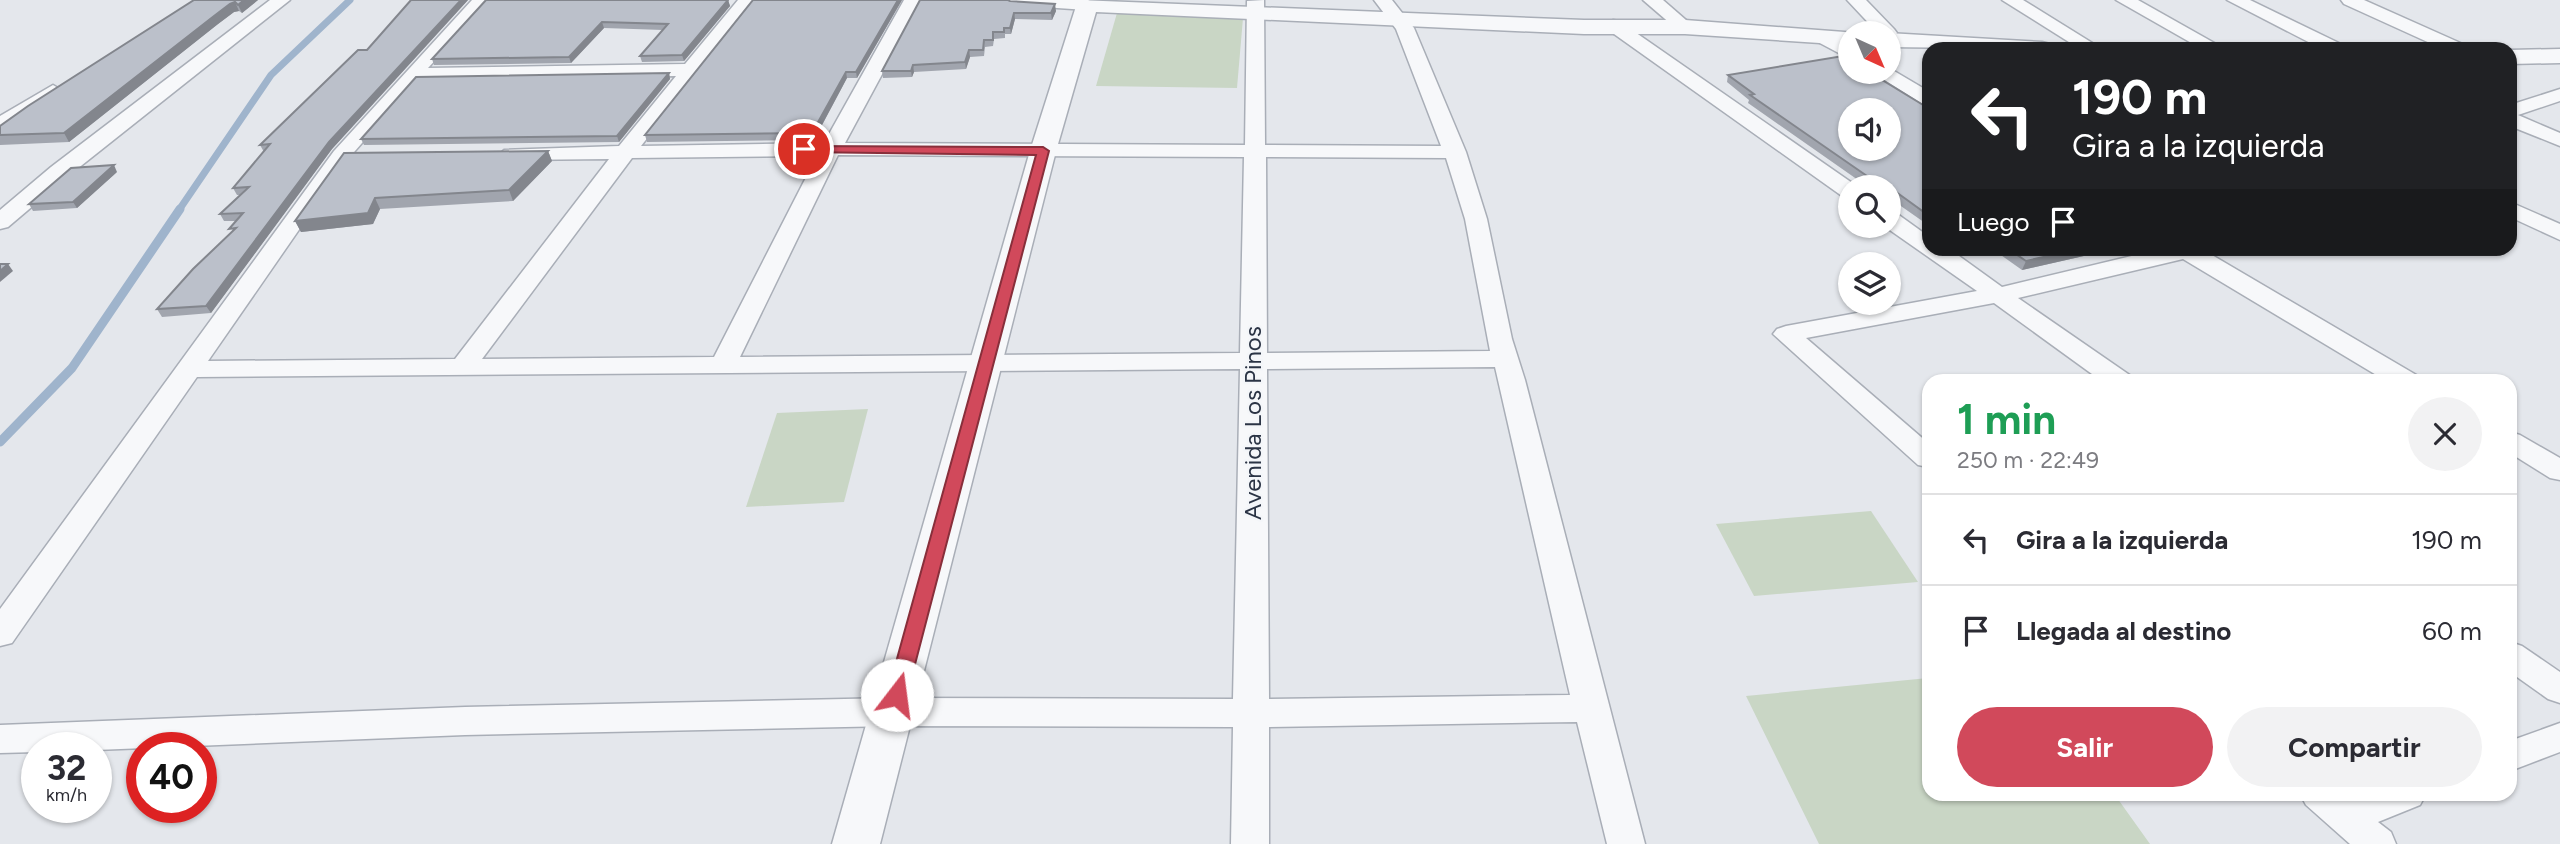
<!DOCTYPE html>
<html lang="es">
<meta charset="utf-8">
<style>
:root{--surface:#fff;--page:#f2f2f3;--text:#2b2b33;--muted:#7c7c81;--line:#e1e1e2;--accent:#d1495b}
body{margin:0;font-family:Figtree,sans-serif;background:var(--page);color:var(--text);height:100vh;display:flex;flex-direction:column;font-size:26px;white-space:nowrap}
*{box-sizing:border-box;margin:0}
p{font-size:23px;color:var(--muted)}
.icon{flex:none;width:38px;height:38px;fill:none;stroke:currentColor;stroke-width:2;stroke-linecap:round;stroke-linejoin:round}
.map{position:relative;flex:1;overflow:hidden}
.side{position:absolute;left:1922px;top:374px;width:595px;height:427px;display:flex;flex-direction:column;background:var(--surface);border-radius:21px;box-shadow:0 2px 5px #0004}
.side>*{flex:none}
.banner{position:absolute;left:1922px;top:42px;width:595px;height:214px;border-radius:21px;box-shadow:0 2px 5px #0004;background:#202124;color:#fff;overflow:hidden}
.needle{width:46px;rotate:136deg}
.tools{position:absolute;left:1838px;top:21px;display:grid;gap:14px}
.tools a{display:grid;place-items:center;width:63px;height:63px;border-radius:50%;background:var(--surface);box-shadow:0 2px 5px #0004;font-size:35px}
.speed{position:absolute;left:21px;top:732px;display:flex;gap:14px;font-size:35px;font-weight:700;text-align:center}
.speed>*{display:grid;place-content:center;width:91px;height:91px;border-radius:50%;background:var(--surface);box-shadow:0 2px 5px #0004;line-height:1}
.speed small{font-size:18px;font-weight:400}
.speed .limit{border:10px solid #d22;background:#fff;color:#111}
.pin{position:absolute;display:grid;place-items:center;width:60px;height:60px;color:#fff;margin:-30px;border:4px solid #fff;border-radius:50%;box-shadow:0 2px 7px #0007}
.me{position:absolute;width:77px;margin:-38px;rotate:15deg;stroke-linejoin:round;filter:drop-shadow(0 0 5px #0008)}
.turn{display:flex;align-items:center;gap:24px;height:147px;padding:0 35px;font-size:32px}
.turn .icon{width:91px;height:91px;stroke-width:2.5}
.turn b{display:block;font-size:49px;line-height:60px}
.then{display:flex;align-items:center;height:66px;padding:0 35px;background:#0003;gap:14px;font-size:26px}
.round{display:grid;place-items:center;flex:none;width:74px;height:74px;border-radius:37px;background:var(--page)}
.summary{display:flex;align-items:center;justify-content:space-between;height:119px;padding:0 35px}
h1{font-size:42px;font-weight:700;line-height:52px;color:#1e9e55}
.primary-button{display:flex;gap:14px;margin-top:auto;padding:14px 35px}
.primary-button a{flex:1;height:80px;border-radius:42px;background:var(--accent);color:#fff;font-size:28px;font-weight:700;line-height:80px;text-align:center}
.primary-button a+a{background:var(--page);color:var(--text)}
ul{padding:0;list-style:none}
li{display:flex;align-items:center;gap:21px;height:91px;padding:0 35px;border-top:2px solid var(--line)}
li div{flex:1}
li b{display:block;font-size:26px}
li em{font-style:normal}
.map>svg:first-child{display:block}
.green{fill:#c9d6c5}
.lines{fill:none;stroke-linecap:round;stroke-linejoin:round}
.stream-far1{stroke:#9fb4cc;stroke-width:7}
.stream{stroke:#9fb4cc;stroke-width:9}
.minor-casing{stroke:#a9aeb7;stroke-width:3}
.tertiary-casing{stroke:#a9aeb7;stroke-width:3}
.minor{fill:#f7f8fa;fill-rule:evenodd}
.tertiary{fill:#f7f8fa;fill-rule:evenodd}
.wall{fill:#a1a5ae}
.shaded-wall{fill:#83868d}
.building{fill:#bbc0ca;stroke:#83868d;stroke-width:2;fill-rule:evenodd}
.route{fill:#d1495b;stroke:#882f3b;stroke-width:2}
.labels{text-anchor:middle;dominant-baseline:central;stroke-width:5;stroke-linejoin:round;paint-order:stroke}
.street-label{font-size:24px;fill:#2b3445;stroke:#f4f6f9}
</style>
<div class="map">
<svg width="2560" height="844" viewBox="0 0 2560 844">
<rect width="100%" height="100%" fill="#e4e7ec"/>
<!-- green -->
<g class="green">
<polygon points="1117,13 1243,18 1237,88 1096,86"/>
<polygon points="868,409 844,502 746,507 777,413"/>
<polygon points="1871,511 1918,582 1754,596 1716,524"/>
<polygon points="1928,678 1928,794 2115,795 2150,844 1819,844 1746,696"/>
</g>
<g class="lines">
<!-- stream-far1 -->
<polyline class="stream-far1" points="179,210 271,75 350,0"/>
<!-- stream -->
<polyline class="stream" points="0,442 72,368 180,209"/>
<!-- minor casing -->
<g class="minor-casing">
<g id="minor">
<polygon points="270,0 290,0 67,177 8,227 0,229 0,210 51,167"/>
<path d="M 472,0 L 491,0 L 428,68 L 685,64 L 738,0 L 756,0 L 641,146 L 824,143 L 904,0 L 922,0 L 845,143 L 1245,145 L 1247,1 L 1264,0 L 1265,145 L 1441,146 L 1396,29 L 1374,0 L 1392,0 L 1414,28 L 1466,152 L 1487,219 L 1512,339 L 1525,380 L 1645,844 L 1607,844 L 1577,722 L 1269,727 L 1269,844 L 1231,844 L 1233,727 L 892,726 L 465,735 L 96,750 L 96,747 L 37,747 L 37,752 L 0,753 L 0,725 L 465,707 L 892,698 L 1233,699 L 1240,369 L 197,377 L 12,643 L 0,646 L 0,609 L 334,151 ZM 676,76 L 619,146 L 504,150 L 500,154 L 504,158 L 511,160 L 609,159 L 455,359 L 208,361 L 348,159 L 417,80 ZM 838,155 L 1244,157 L 1240,353 L 740,357 ZM 817,156 L 714,357 L 482,359 L 632,158 ZM 1266,157 L 1446,158 L 1465,219 L 1490,351 L 1267,353 ZM 1495,367 L 1570,695 L 1269,699 L 1267,369 Z"/>
<polygon points="1002,0 1088,0 1096,5 1087,10 1011,5"/>
<polygon points="1643,0 1663,0 1694,27 1691,31 1679,31"/>
<polygon points="1847,0 1866,0 1894,29 1897,33 1894,37 1888,38 1888,33 1878,33"/>
<polygon points="2002,0 2023,0 2102,49 2080,49"/>
<polygon points="2116,0 2138,0 2225,49 2202,49"/>
<polygon points="2227,0 2250,0 2343,45 2345,49 2322,49"/>
<polygon points="2341,0 2364,0 2465,45 2467,49 2443,49 2344,4"/>
<polygon points="1613,20 1619,21 1858,187 1850,187 1850,198 1842,196 1607,29 1604,25"/>
<polygon points="1822,32 1850,45 1850,59 1816,41 1813,37"/>
<polygon points="1889,68 1928,91 1928,105 1921,103 1872,72 1888,72"/>
<polygon points="53,85 63,91 60,95 7,129 0,131 0,116"/>
<polygon points="2560,89 2560,101 2518,115 2560,133 2560,146 2510,126 2510,105"/>
<polygon points="2510,202 2560,224 2560,240 2510,217"/>
<polygon points="1888,211 1896,213 1928,236 1928,248 1948,248 2002,287 2165,248 2200,248 2418,376 2421,382 2388,382 2183,259 2018,298 2131,376 2134,382 2103,382 1994,303 1806,338 1928,443 1928,467 1918,465 1773,334 1777,329 1786,326 1977,291 1884,226 1888,226"/>
<polygon points="2510,432 2520,435 2560,458 2560,480 2550,478 2510,453"/>
<polygon points="2510,642 2522,646 2560,672 2560,703 2548,699 2510,672"/>
<polygon points="2560,723 2560,752 2510,771 2510,741"/>
<polygon points="2300,794 2346,794 2352,799 2364,794 2426,794 2420,805 2378,822 2391,832 2396,844 2350,844 2306,805"/>
</g>
</g>
<!-- tertiary casing -->
<g class="tertiary-casing">
<g id="tertiary">
<polygon points="1078,0 1584,20 1685,20 1858,33 1850,33 1850,45 1685,34 1584,34 1096,12 1056,151 880,844 832,844 1030,151"/>
<polygon points="1888,33 2042,42 2050,44 2054,49 1888,47"/>
<polygon points="2560,49 2560,63 2510,64 2510,50"/>
</g>
</g>
<!-- minor -->
<use href="#minor" class="minor"/>
<!-- tertiary -->
<use href="#tertiary" class="tertiary"/>
</g>
<!-- wall -->
<g class="wall">
<polygon points="194,0 258,0 242,13 239,11 234,12 218,24 69,142 0,145 0,126"/>
<polygon points="411,0 468,0 332,149 211,313 162,317 157,309 231,234 236,221 224,221 220,214 240,195 237,195 233,188 264,152 260,145 367,50"/>
<polygon points="486,0 728,0 730,6 684,61 642,62 640,56 663,30 604,28 571,63 434,65 432,59"/>
<polygon points="902,0 857,78 847,78 814,140 647,142 645,135"/>
<polygon points="1010,1 1056,11 1052,20 1015,19 1011,34 1005,34 1005,38 994,39 993,46 985,47 984,56 970,57 966,69 914,72 912,77 883,78 882,71"/>
<polygon points="669,73 670,79 619,142 364,145 361,139"/>
<polygon points="1728,75 1928,108 1928,225 1888,197 1888,187 1868,187 1748,103 1749,100 1727,82"/>
<polygon points="548,151 552,161 513,201 380,209 373,224 301,232 295,221 344,153"/>
<polygon points="117,172 77,208 33,211 29,204"/>
<polygon points="1991,248 2119,248 2022,270"/>
</g>
<!-- shaded-wall -->
<g class="shaded-wall">
<polygon points="244,0 258,0 242,13 238,5"/>
<polygon points="461,0 468,0 332,149 211,313 206,306 329,142"/>
<polygon points="728,0 730,6 684,61 682,55"/>
<polygon points="898,0 902,0 857,78 856,72"/>
<polygon points="235,2 239,11 234,12 218,24 69,142 64,133 214,16 230,4"/>
<polygon points="1055,4 1056,11 1052,20 1051,13"/>
<polygon points="1014,13 1015,19 1011,34 1010,28"/>
<polygon points="602,22 604,28 571,63 569,57"/>
<polygon points="969,50 970,57 966,69 965,62"/>
<polygon points="913,65 914,72 912,77 911,71"/>
<polygon points="846,72 847,78 814,140 812,133"/>
<polygon points="669,73 670,79 619,142 617,136"/>
<polygon points="548,151 552,161 513,201 509,190"/>
<polygon points="114,165 117,172 77,208 73,202"/>
<polygon points="375,198 380,209 373,224 301,232 295,221"/>
<polygon points="2083,248 2119,248 2022,270 2026,261"/>
<polygon points="8,264 13,271 0,282 0,271"/>
</g>
<!-- building -->
<g class="building">
<polygon points="194,0 244,0 238,5 235,2 230,4 214,16 64,133 0,135 0,126 28,106"/>
<polygon points="411,0 461,0 329,142 206,306 157,309 193,269 236,228 229,229 243,213 220,214 249,187 233,188 270,144 260,145 358,50 367,50"/>
<polygon points="486,0 728,0 682,55 640,56 668,24 602,22 569,57 432,59"/>
<polygon points="753,0 898,0 856,72 846,72 812,133 645,135"/>
<polygon points="920,0 1008,0 1010,1 1055,4 1051,13 1014,13 1010,28 1004,28 1004,32 993,32 993,40 984,40 983,50 969,50 965,62 913,65 911,71 882,71"/>
<path d="M 1843,56 L 1850,60 L 1850,72 L 1869,72 L 1928,108 L 1928,215 L 1885,184 L 1880,185 L 1750,95 L 1754,94 L 1728,75 ZM 1850,110 L 1888,110 L 1888,149 L 1850,149 Z"/>
<polygon points="669,73 617,136 361,139 416,77"/>
<polygon points="548,151 509,190 375,198 368,213 295,221 344,153"/>
<polygon points="114,165 73,202 29,204 71,168"/>
<polygon points="2007,248 2083,248 2026,261"/>
<polygon points="0,264 8,264 0,271"/>
</g>
<!-- route -->
<polygon class="route" points="804,146 1043,147 1049,151 907,695 904,701 897,703 890,701 887,695 1036,155 800,152 798,149"/>
<g class="labels">
<!-- street labels -->
<g class="street-label">
<text transform="translate(1252 423) rotate(-90)">Avenida Los Pinos</text>
</g>
</g>
</svg>
<div class="tools">
<a><svg class="needle" viewBox="-14 -14 28 28"><path d="M0-13l5 13h-10z" fill="#e53935"/><path d="M0 13l5-13h-10z" fill="#7c7c81"/></svg></a>
<a><svg class="icon" aria-label="sound" viewBox="0 0 24 24"><path d="M4 9h4l5-4v14l-5-4H4zM17 9q2 3 0 6"/></svg></a>
<a><svg class="icon" aria-label="search" viewBox="0 0 24 24"><circle cx="10" cy="10" r="6"/><path d="M15 15l6 6"/></svg></a>
<a><svg class="icon" aria-label="layers" viewBox="0 0 24 24"><path d="M12 4l9 5-9 5-9-5zM3 14l9 5 9-5"/></svg></a>
</div>
<div class="speed"><div>32<small>km/h</small></div><div class="limit">40</div></div>
<div class="pin" style="left:804px;top:149px;background:#d93025"><svg class="icon" aria-label="arrive" viewBox="0 0 24 24"><path d="M6 21V4h12l-3 4 3 4H6"/></svg></div>
<svg class="me" style="left:897px;top:695px" viewBox="-20 -20 40 40"><circle r="19" fill="#fff"/><path d="M0-13L10 11 0 6-10 11z" fill="#d1495b"/></svg>
<div class="banner">
<div class="turn"><svg class="icon" aria-label="left" viewBox="0 0 24 24"><path d="M17 20v-9H6M10 6l-5 5 5 5"/></svg><div><b>190 m</b>Gira a la izquierda</div></div>
<div class="then">Luego<svg class="icon" aria-label="arrive" viewBox="0 0 24 24"><path d="M6 21V4h12l-3 4 3 4H6"/></svg></div>
</div>
<section class="side">
<div class="summary"><div><h1>1 min</h1><p>250 m · 22:49</p></div><a class="round"><svg class="icon" aria-label="close" viewBox="0 0 24 24"><path d="M6 6l12 12M18 6L6 18"/></svg></a></div>
<ul>
<li><svg class="icon" aria-label="left" viewBox="0 0 24 24"><path d="M17 20v-9H6M10 6l-5 5 5 5"/></svg><div><b>Gira a la izquierda</b></div><em>190 m</em></li>
<li><svg class="icon" aria-label="arrive" viewBox="0 0 24 24"><path d="M6 21V4h12l-3 4 3 4H6"/></svg><div><b>Llegada al destino</b></div><em>60 m</em></li>
</ul>
<div class="primary-button"><a>Salir</a><a>Compartir</a></div>
</section>
</div>
